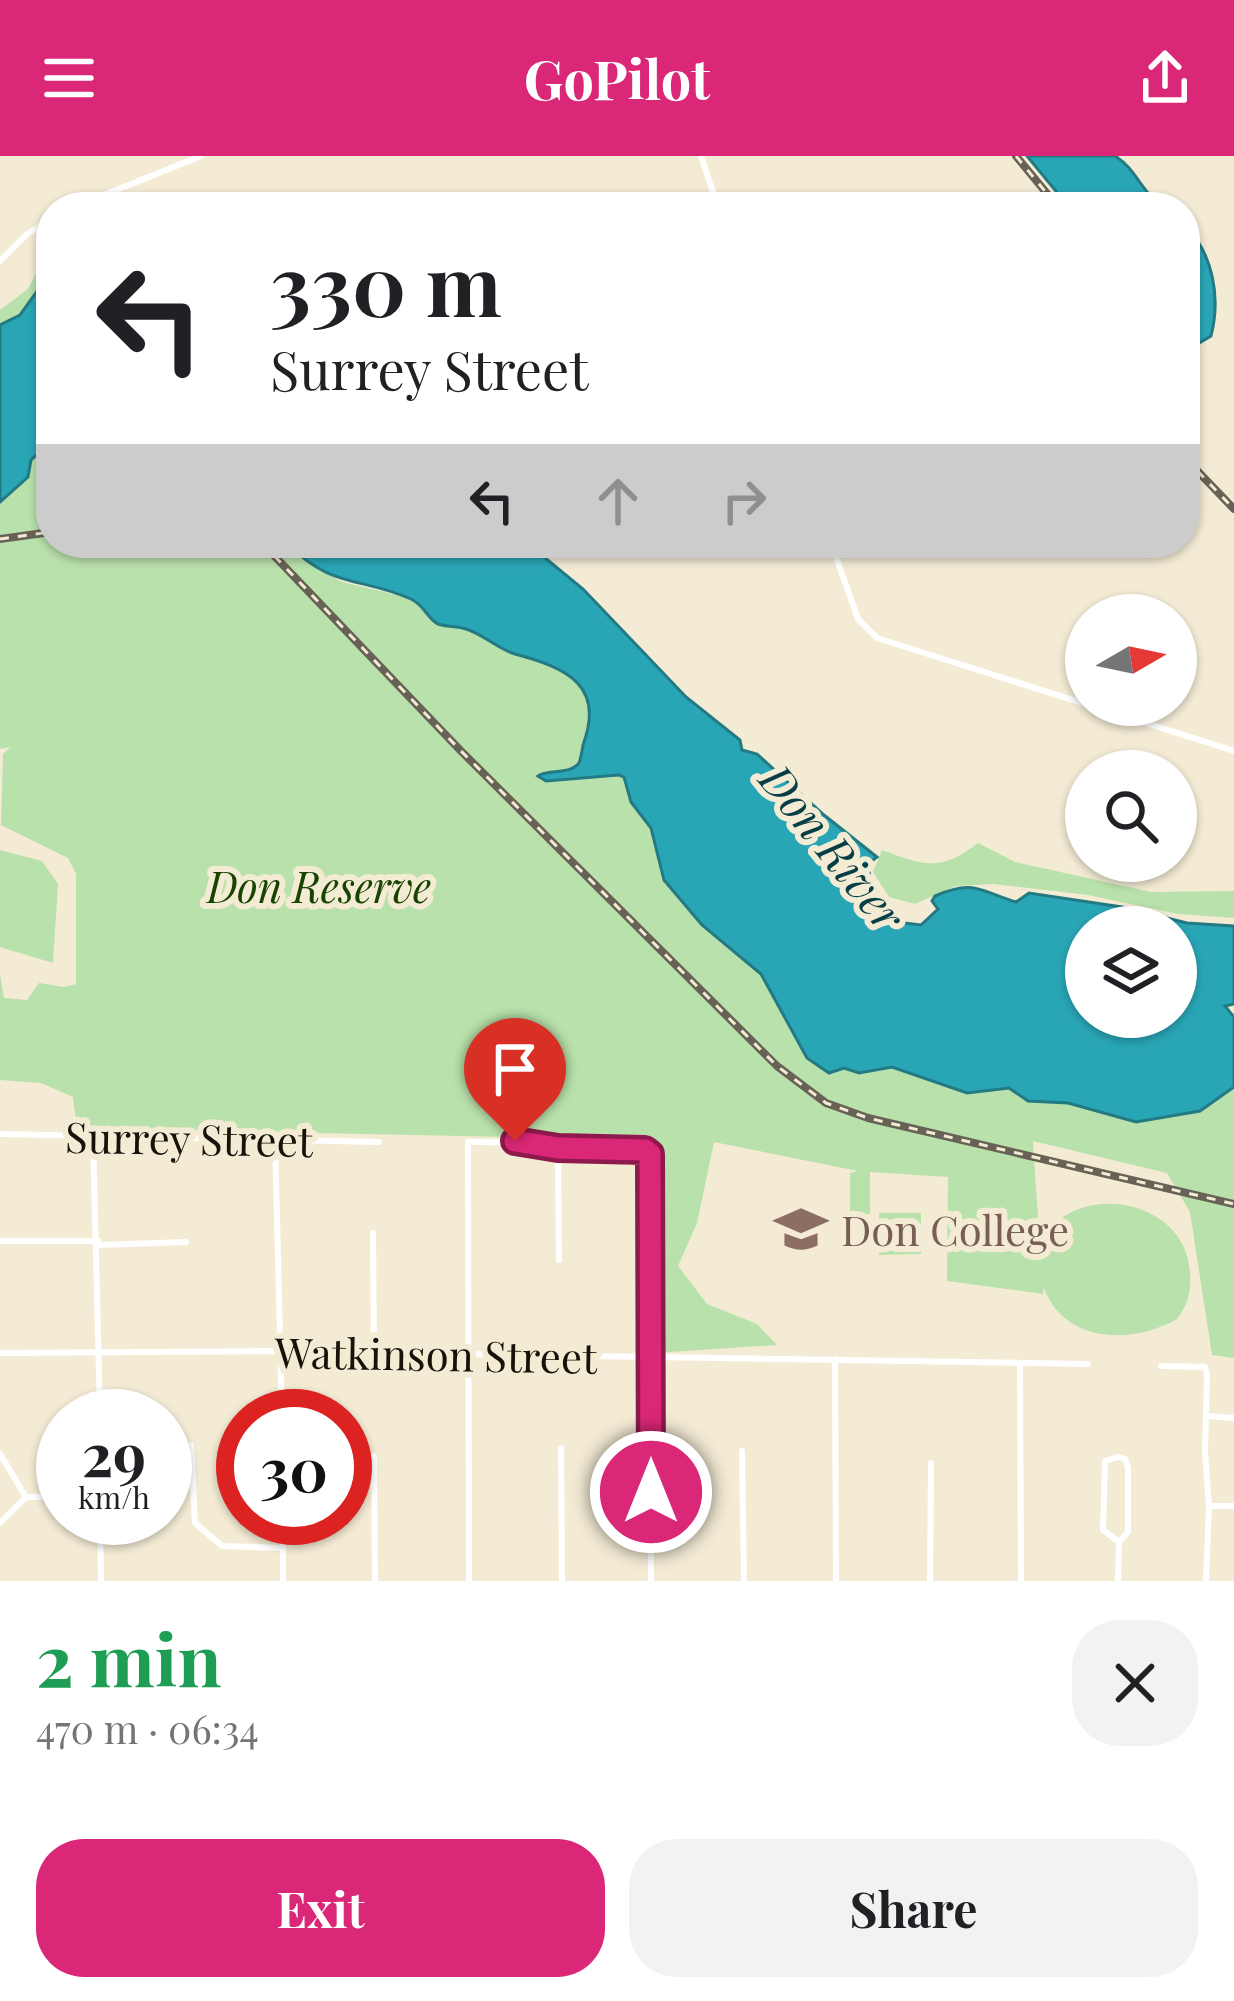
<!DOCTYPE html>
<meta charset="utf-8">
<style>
:root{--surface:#fff;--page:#f2f2f2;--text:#202124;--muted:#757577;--accent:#db2777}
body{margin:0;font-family:"Playfair Display",serif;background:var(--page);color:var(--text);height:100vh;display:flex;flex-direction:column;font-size:45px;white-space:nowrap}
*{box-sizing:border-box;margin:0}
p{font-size:39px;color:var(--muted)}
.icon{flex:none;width:66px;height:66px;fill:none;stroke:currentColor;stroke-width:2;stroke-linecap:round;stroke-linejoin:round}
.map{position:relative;height:1425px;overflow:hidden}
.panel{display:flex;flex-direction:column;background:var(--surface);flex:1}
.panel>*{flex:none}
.guide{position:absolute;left:36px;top:36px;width:1164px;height:366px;border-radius:48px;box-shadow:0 3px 9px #0004;background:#fff;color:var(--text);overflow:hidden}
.needle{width:78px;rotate:81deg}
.buttons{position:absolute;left:1065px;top:438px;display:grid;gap:24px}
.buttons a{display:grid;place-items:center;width:132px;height:132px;border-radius:50%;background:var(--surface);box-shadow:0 3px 9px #0004;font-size:60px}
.speed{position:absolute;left:36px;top:1233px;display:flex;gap:24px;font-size:60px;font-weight:700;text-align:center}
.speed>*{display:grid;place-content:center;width:156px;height:156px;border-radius:50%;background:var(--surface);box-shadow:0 3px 9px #0004;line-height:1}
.speed small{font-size:30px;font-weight:400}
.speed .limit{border:18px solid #d22;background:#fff;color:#111}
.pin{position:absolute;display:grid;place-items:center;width:102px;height:102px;color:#fff;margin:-123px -51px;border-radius:50% 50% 50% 0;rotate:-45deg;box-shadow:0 0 12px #0007}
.pin .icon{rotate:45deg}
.me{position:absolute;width:132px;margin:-66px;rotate:0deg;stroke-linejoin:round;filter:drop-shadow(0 0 9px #0008)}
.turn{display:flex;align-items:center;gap:42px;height:252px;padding:0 36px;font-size:54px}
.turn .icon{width:156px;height:156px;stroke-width:2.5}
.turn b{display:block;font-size:84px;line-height:102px}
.lanes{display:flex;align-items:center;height:114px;padding:0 36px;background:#0003;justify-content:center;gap:60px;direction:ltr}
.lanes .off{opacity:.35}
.round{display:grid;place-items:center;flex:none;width:126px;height:126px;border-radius:48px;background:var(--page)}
.head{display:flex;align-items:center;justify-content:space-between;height:204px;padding:0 36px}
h1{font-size:72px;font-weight:700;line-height:90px;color:#1e9e55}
.primary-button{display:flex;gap:24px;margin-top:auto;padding:24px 36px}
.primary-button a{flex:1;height:138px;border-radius:48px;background:var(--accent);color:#fff;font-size:48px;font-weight:700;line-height:138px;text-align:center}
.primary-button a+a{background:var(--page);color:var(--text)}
header{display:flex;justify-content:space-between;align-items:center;height:156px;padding:0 36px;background:var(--accent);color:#fff;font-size:54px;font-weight:700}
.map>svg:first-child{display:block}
.green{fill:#b9e1ab}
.water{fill:#29a6b6;stroke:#237a83;stroke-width:3;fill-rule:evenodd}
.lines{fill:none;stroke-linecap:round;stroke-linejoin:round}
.minor{stroke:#fff;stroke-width:6}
.rail-casing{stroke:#676255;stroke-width:8}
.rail{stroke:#f3ebd4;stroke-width:3;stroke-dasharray:9;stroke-linecap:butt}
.route-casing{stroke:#8e194d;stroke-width:30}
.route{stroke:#db2777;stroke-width:21}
.labels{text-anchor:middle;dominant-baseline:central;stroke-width:12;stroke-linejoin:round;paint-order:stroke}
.park-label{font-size:42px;font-style:italic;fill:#174500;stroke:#f3ebd4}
.street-label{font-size:42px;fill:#16130b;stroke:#f3ebd4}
.education-label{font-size:42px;fill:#785e54;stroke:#f3ebd4;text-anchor:start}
.water-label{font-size:45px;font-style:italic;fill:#073e45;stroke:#f3ebd4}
</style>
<header><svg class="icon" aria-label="menu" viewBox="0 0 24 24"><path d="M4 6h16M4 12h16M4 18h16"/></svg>GoPilot<svg class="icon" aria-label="share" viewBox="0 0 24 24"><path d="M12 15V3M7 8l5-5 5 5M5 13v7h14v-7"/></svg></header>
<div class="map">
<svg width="1234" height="1425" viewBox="0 0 1234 1425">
<rect width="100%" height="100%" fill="#f3ebd4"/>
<!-- green -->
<g class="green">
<path d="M 51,102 C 51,129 25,161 0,169 L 0,154 L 28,133 L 43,104 Z"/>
<path d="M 51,286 L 51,387 L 287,387 L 303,402 L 342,426 L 410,442 L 439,468 L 468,473 L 512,496 L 539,502 L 567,517 L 589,541 L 591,574 L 578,608 L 567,614 L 544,616 L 540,623 L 625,621 L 631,646 L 651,672 L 664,724 L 702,769 L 761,818 L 807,902 L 834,916 L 844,912 L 855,917 L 892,911 L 943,930 L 1009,932 L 1028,945 L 1068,947 L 1136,966 L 1200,955 L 1234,931 L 1234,1202 L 1212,1199 L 1190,1056 L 1167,1017 L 1033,985 L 1040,1094 C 1045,1085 1050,1071 1060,1063 C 1107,1029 1188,1054 1190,1118 C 1191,1136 1188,1148 1177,1163 C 1132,1189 1064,1187 1044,1132 L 1043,1138 L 947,1125 L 948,1021 L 870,1016 L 870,1058 L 850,1058 L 850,1017 L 858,1015 L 714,986 L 697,1067 L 678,1110 L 707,1148 L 757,1168 L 777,1189 L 655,1197 L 653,984 L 77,972 L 73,941 L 41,927 L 0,924 L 0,818 L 4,842 L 27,844 L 39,827 L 64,831 L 76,828 L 76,718 L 68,702 L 1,669 L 3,598 L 10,591 L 0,593 L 0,346 L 28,321 L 31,304 Z"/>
<path d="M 978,687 L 1015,706 L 1151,736 L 1234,735 L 1234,762 L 1178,758 L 1088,739 L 994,728 L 956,730 L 915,748 L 889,741 L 873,716 L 882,694 C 925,710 940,716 978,687 Z"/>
<polygon points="0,694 42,705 58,728 53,807 0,791"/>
<polygon points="879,1057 921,1057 921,1098 879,1099"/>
</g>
<!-- water -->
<g class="water">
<path d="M 1027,0 L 1115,0 C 1136,13 1141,35 1162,51 L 1069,51 Z"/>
<path d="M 1185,69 C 1213,98 1221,141 1211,180 L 1196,189 L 1185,186 Z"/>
<polygon points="51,116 51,286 31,304 28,321 0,346 0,169 20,159"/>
<path d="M 287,387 L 527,387 L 583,433 L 686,541 L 740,584 L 742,594 L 757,598 L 824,659 L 877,701 L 869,707 L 870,734 L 905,767 L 921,769 L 938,753 L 932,745 L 935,740 C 974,723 980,735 1016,746 L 1029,737 L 1122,751 L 1187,767 L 1234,770 L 1234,848 L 1225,850 L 1234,861 L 1234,931 L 1200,955 L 1136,966 L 1068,947 L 1028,945 L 1009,932 L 967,937 L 892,911 L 859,917 L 844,912 L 829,917 L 807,902 L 761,818 L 702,769 L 664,724 L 651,672 L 631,646 L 624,621 L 619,619 L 546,625 L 538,620 C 547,613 570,619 579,607 C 580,605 583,591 583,589 C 605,530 568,512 515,498 C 498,493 483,478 466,473 C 457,470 447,471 438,468 C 427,462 424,449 411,443 C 362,421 331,433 287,387 ZM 1176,771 L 1176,861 L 1086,861 L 1086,771 Z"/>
</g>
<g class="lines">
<!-- minor -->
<g class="minor">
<polyline points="701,0 718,51"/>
<polyline points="74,51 201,0"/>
<polyline points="0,105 27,78 51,64"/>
<polyline points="831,387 858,463 877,482 1234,595"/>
<polyline points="0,978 379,986"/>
<polyline points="93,980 100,1260"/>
<polyline points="275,983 282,1260"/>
<polyline points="558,993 559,1104"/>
<polyline points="373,1077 374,1196"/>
<polyline points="0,1085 98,1085"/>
<polyline points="99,1089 186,1086"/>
<polyline points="0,1197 281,1195 1088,1208"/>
<polyline points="835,1203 836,1425"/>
<polyline points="1020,1208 1021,1425"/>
<polyline points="1161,1210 1205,1211 1207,1218 1205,1296 1209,1350 1206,1425"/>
<polyline points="1208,1260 1234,1262"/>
<polyline points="191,1289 195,1367 222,1390 283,1392"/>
<polyline points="561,1292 562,1425"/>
<polyline points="742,1295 744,1425"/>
<polyline points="0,1298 26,1341"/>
<polyline points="374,1300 375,1425"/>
<polyline points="1209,1350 1234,1350"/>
<polyline points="100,1362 101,1425"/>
<polyline points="283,1362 283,1425"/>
<polyline points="0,1367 26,1341 63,1341"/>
<path d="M 469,1425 L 468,986 C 527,985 586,992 645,994 L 650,998 L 651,1425"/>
<polyline points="930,1425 931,1307"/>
<polyline points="1118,1425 1119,1386 1128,1376 1128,1312 1125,1303 1118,1301 1105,1305 1103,1374 1119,1386"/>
</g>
<!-- rail casing -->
<g class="rail-casing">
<g id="rail">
<polyline points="1016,0 1058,51"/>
<polyline points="1185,302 1234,353"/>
<polyline points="0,383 51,376"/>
<polyline points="262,387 461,595 777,910 826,947 868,962 1234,1048"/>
</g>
</g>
<!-- rail -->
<use href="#rail" class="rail"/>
</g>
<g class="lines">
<!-- route casing -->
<g class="route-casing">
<polyline id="route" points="515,985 558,992 645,994 650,998 651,1336"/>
</g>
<!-- route -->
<use href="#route" class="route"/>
</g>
<!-- icons -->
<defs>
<g id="school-bare" transform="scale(4.14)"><path d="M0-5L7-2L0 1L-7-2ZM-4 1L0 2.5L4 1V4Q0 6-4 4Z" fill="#8d6e63" stroke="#f3ebd4" stroke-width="2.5" paint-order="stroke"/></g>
</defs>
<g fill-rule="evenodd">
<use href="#school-bare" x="801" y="1073"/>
</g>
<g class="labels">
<!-- park labels -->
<g class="park-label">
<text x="319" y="730">Don Reserve</text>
</g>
<!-- street labels -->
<g class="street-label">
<text transform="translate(189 982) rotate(1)">Surrey Street</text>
<text transform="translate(436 1198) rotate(1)">Watkinson Street</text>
</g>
<!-- education labels -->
<g class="education-label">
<text x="841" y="1073">Don College</text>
</g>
<!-- water labels -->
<g class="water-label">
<text transform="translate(834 690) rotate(51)">Don River</text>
</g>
</g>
</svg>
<div class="buttons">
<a><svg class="needle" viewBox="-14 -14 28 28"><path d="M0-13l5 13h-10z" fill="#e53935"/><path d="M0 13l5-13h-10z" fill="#757577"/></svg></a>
<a><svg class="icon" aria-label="search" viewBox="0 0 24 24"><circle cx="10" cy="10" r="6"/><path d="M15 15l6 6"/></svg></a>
<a><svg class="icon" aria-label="layers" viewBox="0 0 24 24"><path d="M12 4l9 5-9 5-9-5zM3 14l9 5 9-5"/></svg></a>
</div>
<div class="speed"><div>29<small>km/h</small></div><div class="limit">30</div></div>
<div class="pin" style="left:515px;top:985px;background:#d93025"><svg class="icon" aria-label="arrive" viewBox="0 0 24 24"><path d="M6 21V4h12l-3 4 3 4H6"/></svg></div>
<svg class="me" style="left:651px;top:1336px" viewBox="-20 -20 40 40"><circle r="17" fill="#db2777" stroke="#fff" stroke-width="3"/><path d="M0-11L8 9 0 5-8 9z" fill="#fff"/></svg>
<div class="guide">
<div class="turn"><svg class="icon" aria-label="left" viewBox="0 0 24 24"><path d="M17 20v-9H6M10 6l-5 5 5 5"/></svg><div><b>330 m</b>Surrey Street</div></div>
<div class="lanes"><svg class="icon" aria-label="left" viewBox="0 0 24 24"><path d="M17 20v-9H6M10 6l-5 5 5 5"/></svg><svg class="icon off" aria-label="ahead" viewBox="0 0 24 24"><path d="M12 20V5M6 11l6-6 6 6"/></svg><svg class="icon off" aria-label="right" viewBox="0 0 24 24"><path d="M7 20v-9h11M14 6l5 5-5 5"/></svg></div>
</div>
</div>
<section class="panel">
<div class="head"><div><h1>2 min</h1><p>470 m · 06:34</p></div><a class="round"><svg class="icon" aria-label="close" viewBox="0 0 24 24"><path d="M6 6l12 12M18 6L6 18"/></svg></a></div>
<div class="primary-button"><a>Exit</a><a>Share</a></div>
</section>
